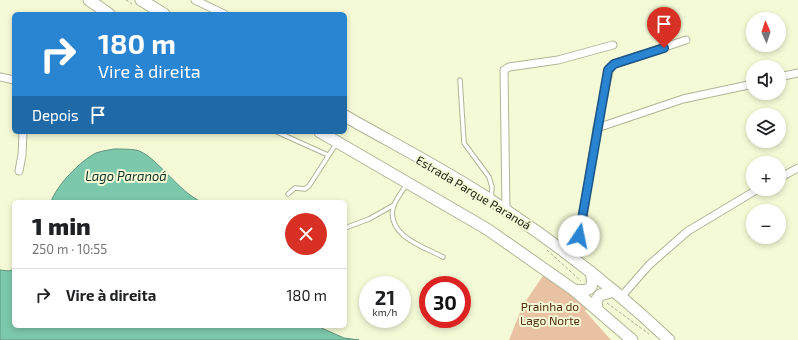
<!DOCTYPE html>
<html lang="pt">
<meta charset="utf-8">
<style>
:root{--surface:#fff;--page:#f2f2f2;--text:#202124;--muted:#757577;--line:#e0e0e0}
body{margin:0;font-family:"Exo 2",sans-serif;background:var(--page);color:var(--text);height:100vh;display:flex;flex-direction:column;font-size:15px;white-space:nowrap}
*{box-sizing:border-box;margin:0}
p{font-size:13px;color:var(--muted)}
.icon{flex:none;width:22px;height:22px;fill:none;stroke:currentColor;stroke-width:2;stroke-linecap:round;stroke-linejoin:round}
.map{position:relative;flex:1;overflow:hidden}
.side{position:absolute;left:12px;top:200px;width:335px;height:128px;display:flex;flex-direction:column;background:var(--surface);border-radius:6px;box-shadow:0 2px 6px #0003}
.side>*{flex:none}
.hud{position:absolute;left:12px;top:12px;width:335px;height:122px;border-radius:6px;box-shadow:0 2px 6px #0003;background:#2984d1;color:#fff;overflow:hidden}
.needle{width:26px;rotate:357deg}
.tools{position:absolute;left:746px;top:12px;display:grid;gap:8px}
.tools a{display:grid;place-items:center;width:40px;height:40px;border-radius:50%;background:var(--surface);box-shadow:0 2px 6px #0003;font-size:20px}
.speed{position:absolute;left:359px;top:276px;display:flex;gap:8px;font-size:20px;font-weight:700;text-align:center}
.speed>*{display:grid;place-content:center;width:52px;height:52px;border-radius:50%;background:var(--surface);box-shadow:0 2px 6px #0003;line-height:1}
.speed small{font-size:10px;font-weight:400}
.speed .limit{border:6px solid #d22;background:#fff;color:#111}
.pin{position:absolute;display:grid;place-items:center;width:34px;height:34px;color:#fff;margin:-41px -17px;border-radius:50% 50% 50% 0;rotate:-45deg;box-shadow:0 0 4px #0007}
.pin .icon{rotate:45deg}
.me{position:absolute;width:44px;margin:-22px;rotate:11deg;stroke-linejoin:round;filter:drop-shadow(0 0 3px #0008)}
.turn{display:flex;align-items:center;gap:14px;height:84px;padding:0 20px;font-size:18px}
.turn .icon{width:52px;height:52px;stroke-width:2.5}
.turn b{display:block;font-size:28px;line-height:34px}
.then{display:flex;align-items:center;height:38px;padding:0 20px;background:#0003;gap:8px;font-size:15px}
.round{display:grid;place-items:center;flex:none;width:42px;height:42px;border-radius:21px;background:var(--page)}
.headline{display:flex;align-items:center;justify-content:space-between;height:68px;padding:0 20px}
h1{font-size:24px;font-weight:800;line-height:30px}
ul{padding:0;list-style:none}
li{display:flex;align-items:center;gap:12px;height:52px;padding:0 20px;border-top:1px solid var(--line)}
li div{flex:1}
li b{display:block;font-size:15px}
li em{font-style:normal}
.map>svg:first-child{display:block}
.green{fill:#e9c1a3}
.water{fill:#7cc8ab;stroke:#60957d}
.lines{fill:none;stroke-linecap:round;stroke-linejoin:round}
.lane-casing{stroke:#b1b595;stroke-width:5.5}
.street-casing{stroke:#b1b595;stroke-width:9}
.primary-casing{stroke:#b1b595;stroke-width:13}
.path{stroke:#aaae93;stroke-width:1;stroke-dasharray:3 2;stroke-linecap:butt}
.lane{stroke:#fff;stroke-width:3.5}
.street{stroke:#fff;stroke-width:7}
.primary{stroke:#fff;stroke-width:11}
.route-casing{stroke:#1b5688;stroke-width:10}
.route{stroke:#2984d1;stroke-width:7}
.labels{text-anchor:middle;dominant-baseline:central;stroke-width:4;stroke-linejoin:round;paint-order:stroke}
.street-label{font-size:12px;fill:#1d1f12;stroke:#f4f9d6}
.park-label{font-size:12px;fill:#55300f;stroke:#f4f9d6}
.water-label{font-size:13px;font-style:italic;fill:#103327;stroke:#f4f9d6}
</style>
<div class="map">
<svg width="798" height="340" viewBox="0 0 798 340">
<rect width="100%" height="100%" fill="#f4f9d6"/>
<!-- green -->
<polygon class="green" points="545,273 587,308 585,311 611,340 509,340 523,305"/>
<!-- water -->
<g class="water">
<path d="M 114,149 C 121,149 129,149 136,150 C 155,154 179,193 202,202 L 51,202 C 56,186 80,161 96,153 C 101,151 109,150 114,149 Z"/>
<polygon points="14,269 14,326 317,326 344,338 359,340 0,340 0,270 9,271"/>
</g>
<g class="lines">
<!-- lane casing -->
<g class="lane-casing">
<g id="lane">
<polyline points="460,80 464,143 489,177 492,187 491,199"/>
<polyline points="277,132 328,155"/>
<path d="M 407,183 C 403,191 395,200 393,208 C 387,236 424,247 443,257"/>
<polyline points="288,194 295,188 305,189 309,186 336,144"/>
<polyline points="345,228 369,219 394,205"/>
</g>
</g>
<!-- street casing -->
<g class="street-casing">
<g id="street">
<polyline points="195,0 224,14"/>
<polyline points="0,77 14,80"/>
<polyline points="779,77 798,73"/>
<polyline points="597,128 610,67 614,64 686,40"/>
<polyline points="19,171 22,155 23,132"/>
<polyline points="779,178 798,168"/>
<polyline points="506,210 504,70 509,67 558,60 613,45"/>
<polyline points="567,253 576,242 581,228 597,128 683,99 753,84"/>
<polyline points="621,297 649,265 688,231 758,189"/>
</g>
</g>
<!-- primary casing -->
<g class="primary-casing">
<g id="primary">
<polyline points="89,0 109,14"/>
<polyline points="141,0 164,14"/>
<path d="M 345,116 C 394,144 445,170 492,201 C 555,242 614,288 669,340"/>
<polyline points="320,132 487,229 574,290 632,340"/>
<path d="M 574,290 C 590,292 595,289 591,272"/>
<polyline points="597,309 596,301 600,295 614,291"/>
</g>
</g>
<!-- path -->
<g class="path">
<polyline points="126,0 132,4"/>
<polyline points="547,250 581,281"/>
<polyline points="607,303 649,334"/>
</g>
<!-- lane -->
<use href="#lane" class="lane"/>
<!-- street -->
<use href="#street" class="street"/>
<!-- primary -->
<use href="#primary" class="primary"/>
</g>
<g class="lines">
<!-- route casing -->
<g class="route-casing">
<polyline id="route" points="579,236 608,70 614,64 664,48"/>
</g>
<!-- route -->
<use href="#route" class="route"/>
</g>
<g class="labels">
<!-- street labels -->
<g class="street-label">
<text transform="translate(474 192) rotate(31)">Estrada Parque Paranoá</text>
</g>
<!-- park labels -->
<g class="park-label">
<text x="550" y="306">Prainha do<tspan x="550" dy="14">Lago Norte</tspan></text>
</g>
<!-- water labels -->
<g class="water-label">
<text x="126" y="176">Lago Paranoá</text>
</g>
</g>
</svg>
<div class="tools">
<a><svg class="needle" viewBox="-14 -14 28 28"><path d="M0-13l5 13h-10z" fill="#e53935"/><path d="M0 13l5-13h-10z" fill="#757577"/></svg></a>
<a><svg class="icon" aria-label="sound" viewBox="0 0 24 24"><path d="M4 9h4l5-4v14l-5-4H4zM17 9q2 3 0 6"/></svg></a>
<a><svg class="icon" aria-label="layers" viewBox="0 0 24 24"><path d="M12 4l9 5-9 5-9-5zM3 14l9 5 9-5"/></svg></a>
<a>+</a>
<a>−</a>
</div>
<div class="speed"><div>21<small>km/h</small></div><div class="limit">30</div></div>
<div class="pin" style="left:664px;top:48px;background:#d93025"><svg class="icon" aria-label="arrive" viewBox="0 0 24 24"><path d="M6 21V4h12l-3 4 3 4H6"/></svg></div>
<svg class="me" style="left:579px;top:236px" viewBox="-20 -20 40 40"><circle r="19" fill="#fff"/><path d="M0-13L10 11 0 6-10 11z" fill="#2984d1"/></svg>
<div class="hud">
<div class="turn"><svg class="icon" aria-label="right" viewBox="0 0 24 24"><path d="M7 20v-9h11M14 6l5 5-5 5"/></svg><div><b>180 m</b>Vire à direita</div></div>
<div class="then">Depois<svg class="icon" aria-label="arrive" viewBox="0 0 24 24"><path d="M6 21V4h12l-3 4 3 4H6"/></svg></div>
</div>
<section class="side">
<div class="headline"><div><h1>1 min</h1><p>250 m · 10:55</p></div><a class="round" style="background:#d93025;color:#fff"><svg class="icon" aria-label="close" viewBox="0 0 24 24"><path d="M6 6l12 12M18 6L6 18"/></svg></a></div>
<ul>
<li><svg class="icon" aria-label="right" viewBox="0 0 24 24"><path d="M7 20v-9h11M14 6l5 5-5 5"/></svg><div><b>Vire à direita</b></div><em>180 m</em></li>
</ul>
</section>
</div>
